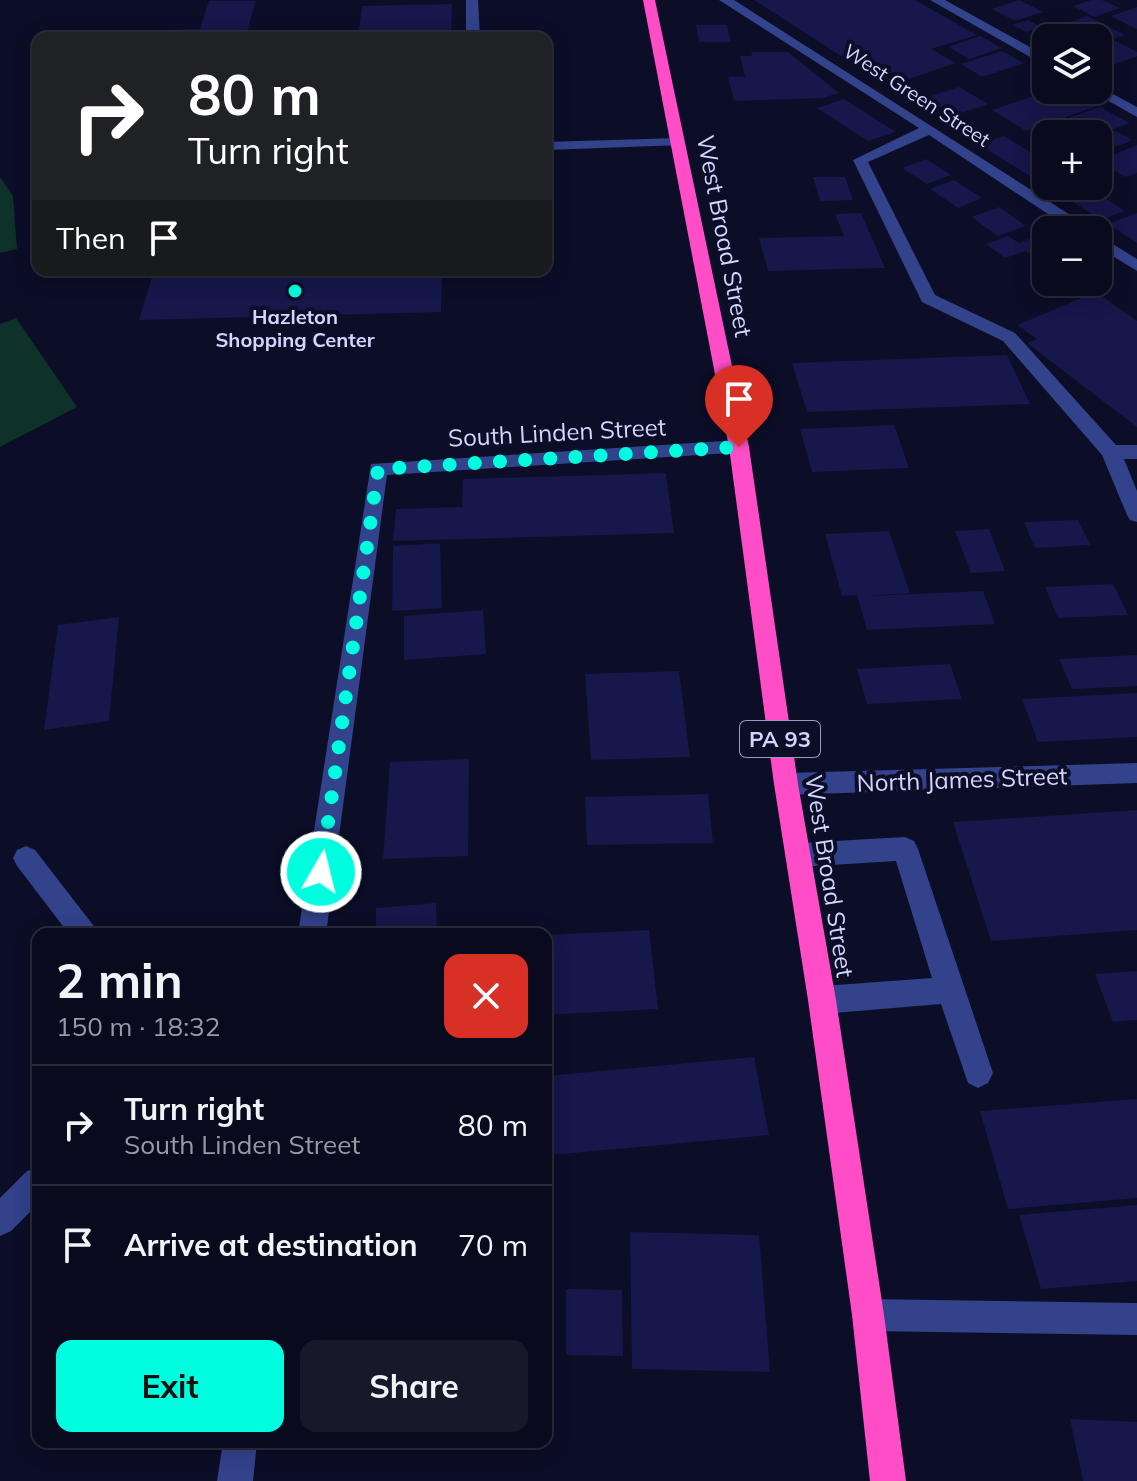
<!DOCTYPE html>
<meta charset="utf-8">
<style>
:root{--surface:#090a1d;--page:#17182a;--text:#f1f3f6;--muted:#999aa4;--line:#292b3b;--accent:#00fde0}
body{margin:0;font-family:Mulish,sans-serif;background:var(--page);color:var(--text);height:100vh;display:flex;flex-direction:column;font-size:30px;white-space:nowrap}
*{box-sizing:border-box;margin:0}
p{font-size:26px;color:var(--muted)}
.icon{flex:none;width:44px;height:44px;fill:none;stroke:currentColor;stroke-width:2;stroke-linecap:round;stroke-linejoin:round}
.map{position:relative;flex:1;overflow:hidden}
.side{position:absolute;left:32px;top:928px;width:520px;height:520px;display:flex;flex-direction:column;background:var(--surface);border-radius:16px;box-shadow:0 4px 20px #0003,0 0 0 2px var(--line)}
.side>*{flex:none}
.top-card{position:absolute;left:32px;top:32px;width:520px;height:244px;border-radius:16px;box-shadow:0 4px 20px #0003,0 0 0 2px var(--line);background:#202124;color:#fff;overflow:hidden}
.buttons{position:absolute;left:1032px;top:24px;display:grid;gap:16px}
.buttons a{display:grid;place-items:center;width:80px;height:80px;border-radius:16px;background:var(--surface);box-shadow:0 4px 20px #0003,0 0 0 2px var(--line);font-size:40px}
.pin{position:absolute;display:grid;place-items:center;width:68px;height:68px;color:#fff;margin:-82px -34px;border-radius:50% 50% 50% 0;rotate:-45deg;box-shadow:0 0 8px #0007}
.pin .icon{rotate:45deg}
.me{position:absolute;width:88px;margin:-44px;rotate:8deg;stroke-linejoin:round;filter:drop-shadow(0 0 6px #0008)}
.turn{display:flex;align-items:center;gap:28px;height:168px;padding:0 24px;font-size:36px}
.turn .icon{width:104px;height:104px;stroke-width:2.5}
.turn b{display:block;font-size:56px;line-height:68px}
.then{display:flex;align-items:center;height:76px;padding:0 24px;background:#0003;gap:16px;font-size:30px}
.round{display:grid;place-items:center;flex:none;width:84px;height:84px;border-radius:16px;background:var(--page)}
.headline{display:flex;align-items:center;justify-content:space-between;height:136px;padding:0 24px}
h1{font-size:48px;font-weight:700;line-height:60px}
.primary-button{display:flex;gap:16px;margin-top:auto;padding:16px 24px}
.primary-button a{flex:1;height:92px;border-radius:16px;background:var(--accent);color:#111;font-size:32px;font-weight:700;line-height:92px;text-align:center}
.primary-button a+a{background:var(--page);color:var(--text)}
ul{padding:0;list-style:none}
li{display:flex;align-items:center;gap:24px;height:120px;padding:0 24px;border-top:2px solid var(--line)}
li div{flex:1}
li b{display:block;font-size:30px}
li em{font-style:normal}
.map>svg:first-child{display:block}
.green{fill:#0e3129}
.building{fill:#16174a}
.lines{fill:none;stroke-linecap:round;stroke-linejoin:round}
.minor{fill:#32428b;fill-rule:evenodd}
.highway{fill:#ff4dc8;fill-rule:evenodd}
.route{stroke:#00fde0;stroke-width:14;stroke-dasharray:0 25.2}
.poi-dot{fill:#00fde0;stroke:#0c0d27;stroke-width:3}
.labels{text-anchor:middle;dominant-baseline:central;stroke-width:8;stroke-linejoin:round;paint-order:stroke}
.far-street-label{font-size:20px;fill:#d2d6ff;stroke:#0c0d27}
.far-poi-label{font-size:20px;font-weight:bold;fill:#d2d6ff;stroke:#0c0d27}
.shield{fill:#0c0d27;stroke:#979abe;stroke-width:2}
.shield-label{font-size:22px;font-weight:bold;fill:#d2d6ff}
.street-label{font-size:24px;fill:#d2d6ff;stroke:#0c0d27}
</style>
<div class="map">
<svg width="1137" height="1481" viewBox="0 0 1137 1481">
<rect width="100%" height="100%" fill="#0c0d27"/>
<!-- green -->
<g class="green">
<polygon points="0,177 13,196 17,249 0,253"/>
<polygon points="16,318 77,407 0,447 0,324"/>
</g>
<!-- building -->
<g class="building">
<polygon points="754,0 915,0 977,35 931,49 956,63 888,86"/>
<polygon points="1019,0 1043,12 1015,21 992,9"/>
<polygon points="1091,0 1102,0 1120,8 1094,17 1073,6"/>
<polygon points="209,1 256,1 245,38 159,38 163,30 200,29"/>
<polygon points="452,4 451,38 358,38 362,6"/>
<polygon points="1137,7 1137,29 1111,16"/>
<polygon points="1087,16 1125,35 1098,44 1098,38 1081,38 1058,26"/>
<polygon points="1028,20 1041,27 1026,32 1013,25"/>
<polygon points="696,25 727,25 731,42 699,42"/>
<polygon points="980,36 1002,48 969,59 948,47"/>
<polygon points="1116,41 1137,52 1137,56 1102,69 1098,67 1098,48"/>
<polygon points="1002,51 1024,63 982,77 961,64"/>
<polygon points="751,52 788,52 839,93 823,98 734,101 728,77 745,77 740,56 752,56"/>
<polygon points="959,87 988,104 953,116 925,98"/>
<polygon points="1051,90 1074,90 1100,105 1026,131 992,110"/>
<polygon points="844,99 896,132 868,141 817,108"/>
<polygon points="1100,107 1130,123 1098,135 1053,134 1042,127"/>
<polygon points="1116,131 1133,140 1110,149 1098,141 1098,137"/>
<polygon points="1004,136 1046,162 1046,170 1030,176 980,145"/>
<polygon points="1137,145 1137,173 1125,177 1098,161"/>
<polygon points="926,159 951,175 927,184 902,168"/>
<polygon points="1046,176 1046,186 1097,186 1065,199 1035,180"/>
<polygon points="813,177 845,177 853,200 820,201"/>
<polygon points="954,180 982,198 958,208 930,189"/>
<polygon points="1093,191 1125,211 1101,220 1070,200"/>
<polygon points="999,207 1026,226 998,236 971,217"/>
<polygon points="861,213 885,268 768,271 759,238 844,236 835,214"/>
<polygon points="1137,213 1137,243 1108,224"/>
<polygon points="1039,235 1046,240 1046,255 1038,259 1025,251 1005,258 986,244 1008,236 1019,243"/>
<polygon points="1046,269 1046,282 1098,282 1098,276 1107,282 1069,298 1034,274"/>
<polygon points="154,270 442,270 441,312 139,320"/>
<polygon points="1096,292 1137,321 1137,427 1027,343 1037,339 1017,325"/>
<polygon points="1007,355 1030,404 807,412 792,363"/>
<polygon points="894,425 909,468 812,472 800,429"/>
<polygon points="666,473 674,533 393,541 396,509 462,507 463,479"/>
<polygon points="1078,520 1090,545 1035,548 1024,522"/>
<polygon points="989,529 1005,571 971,573 955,531"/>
<polygon points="889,531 910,593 867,596 983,591 995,624 867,630 857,595 842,596 825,534"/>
<polygon points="440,543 442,608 392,611 393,546"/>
<polygon points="1113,584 1128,615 1058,618 1045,587"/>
<polygon points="483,610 486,654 404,660 404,616"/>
<polygon points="119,617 109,721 44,730 58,625"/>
<polygon points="1137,655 1137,686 1072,689 1059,659"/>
<polygon points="950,664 962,699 867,704 857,669"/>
<polygon points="679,671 690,757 591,760 585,674"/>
<polygon points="1137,693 1137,737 1038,742 1022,699"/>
<polygon points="469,759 468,856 383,859 390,762"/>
<polygon points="708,794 713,843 587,845 585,797"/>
<polygon points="1137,810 1137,930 991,941 953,822"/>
<polygon points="436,903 437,934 376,934 376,908"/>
<polygon points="649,930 658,1009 546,1015 546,935"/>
<polygon points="1137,971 1137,1020 1113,1022 1095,974"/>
<polygon points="754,1057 769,1135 551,1155 546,1076"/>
<polygon points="1137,1099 1137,1198 1008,1209 980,1111"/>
<polygon points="1137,1205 1137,1281 1041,1289 1019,1215"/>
<polygon points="630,1232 759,1235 770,1372 632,1369"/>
<polygon points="566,1289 622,1290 623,1356 566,1355"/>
<polygon points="1070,1419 1137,1422 1137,1481 1083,1481"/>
</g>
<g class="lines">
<!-- minor -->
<g class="minor">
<polygon points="466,0 478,0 480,38 466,38"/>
<polygon points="719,0 734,0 1089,227 1091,230 1072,230 929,135 868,162 935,295 1015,333 1116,445 1137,445 1137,459 1124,459 1137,491 1137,522 1130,520 1127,515 1102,455 1003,341 922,302 853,160 919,128"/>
<polygon points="930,0 945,0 1046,56 1046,66"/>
<polygon points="1098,86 1137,107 1137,117 1089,90 1098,90"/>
<polygon points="678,138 683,139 683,145 546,150 546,142"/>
<polygon points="1098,235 1137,259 1137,271 1098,247"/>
<polygon points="739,440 746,442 749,447 746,452 387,475 326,934 298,934 371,464"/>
<polygon points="1137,763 1137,783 786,795 777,792 774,784 777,776 786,773"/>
<polygon points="905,837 914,841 918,849 993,1073 988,1083 978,1088 968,1083 941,1004 822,1014 812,1010 808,1000 812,990 822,986 932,978 896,861 799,867 790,863 786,855 790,847 799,843"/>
<polygon points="26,846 35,850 100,934 69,934 17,866 13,858 17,850"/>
<polygon points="38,1167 38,1204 11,1231 0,1236 0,1198 27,1171"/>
<polygon points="868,1299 1137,1303 1137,1335 868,1331 856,1327 852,1315 856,1303"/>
<polygon points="223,1442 257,1442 253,1481 217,1481"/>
</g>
<!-- highway -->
<polygon class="highway" points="643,0 655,0 749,447 798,784 836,1000 884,1315 906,1481 870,1481 852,1315 808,1000 774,784 729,447"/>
</g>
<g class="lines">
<!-- route -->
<polyline class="route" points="321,872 378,469 739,447"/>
</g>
<!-- markers -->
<circle class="poi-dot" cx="295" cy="291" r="8"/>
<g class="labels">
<!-- far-street labels -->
<g class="far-street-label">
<text transform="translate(917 95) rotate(33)">West Green Street</text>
</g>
<!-- far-poi labels -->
<g class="far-poi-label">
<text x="295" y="316">Hazleton<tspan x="295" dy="23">Shopping Center</tspan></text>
</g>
<!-- shield labels -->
<rect class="shield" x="740" y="721" width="80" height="36" rx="6"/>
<g class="shield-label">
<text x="780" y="739">PA 93</text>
</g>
<!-- street labels -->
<g class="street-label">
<text transform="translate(725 236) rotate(79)">West Broad Street</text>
<text transform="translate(557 432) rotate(-3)">South Linden Street</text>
<text transform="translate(962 779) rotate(-2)">North James Street</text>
<text transform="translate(830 876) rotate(81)">West Broad Street</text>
</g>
</g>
</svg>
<div class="buttons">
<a><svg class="icon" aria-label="layers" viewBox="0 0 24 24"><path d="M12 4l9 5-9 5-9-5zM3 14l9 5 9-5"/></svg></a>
<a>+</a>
<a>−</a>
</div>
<div class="pin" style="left:739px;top:447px;background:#d93025"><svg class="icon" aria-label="arrive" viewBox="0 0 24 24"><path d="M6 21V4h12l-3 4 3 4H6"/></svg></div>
<svg class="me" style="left:321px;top:872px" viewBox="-20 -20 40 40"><circle r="17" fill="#00fde0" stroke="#fff" stroke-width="3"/><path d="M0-11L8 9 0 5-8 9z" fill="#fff"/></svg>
<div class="top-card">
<div class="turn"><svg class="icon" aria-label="right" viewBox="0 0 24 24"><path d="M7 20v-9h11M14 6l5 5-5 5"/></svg><div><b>80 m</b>Turn right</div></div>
<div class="then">Then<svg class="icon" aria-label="arrive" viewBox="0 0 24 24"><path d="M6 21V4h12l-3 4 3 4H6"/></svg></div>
</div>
<section class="side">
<div class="headline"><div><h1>2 min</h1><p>150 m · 18:32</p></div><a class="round" style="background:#d93025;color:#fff"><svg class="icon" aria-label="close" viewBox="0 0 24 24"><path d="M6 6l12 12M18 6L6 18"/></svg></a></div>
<ul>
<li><svg class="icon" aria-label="right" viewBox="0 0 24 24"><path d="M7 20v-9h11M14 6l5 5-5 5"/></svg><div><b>Turn right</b><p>South Linden Street</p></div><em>80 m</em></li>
<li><svg class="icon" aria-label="arrive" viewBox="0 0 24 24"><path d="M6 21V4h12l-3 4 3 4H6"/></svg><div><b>Arrive at destination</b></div><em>70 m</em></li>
</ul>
<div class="primary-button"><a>Exit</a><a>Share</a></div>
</section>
</div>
